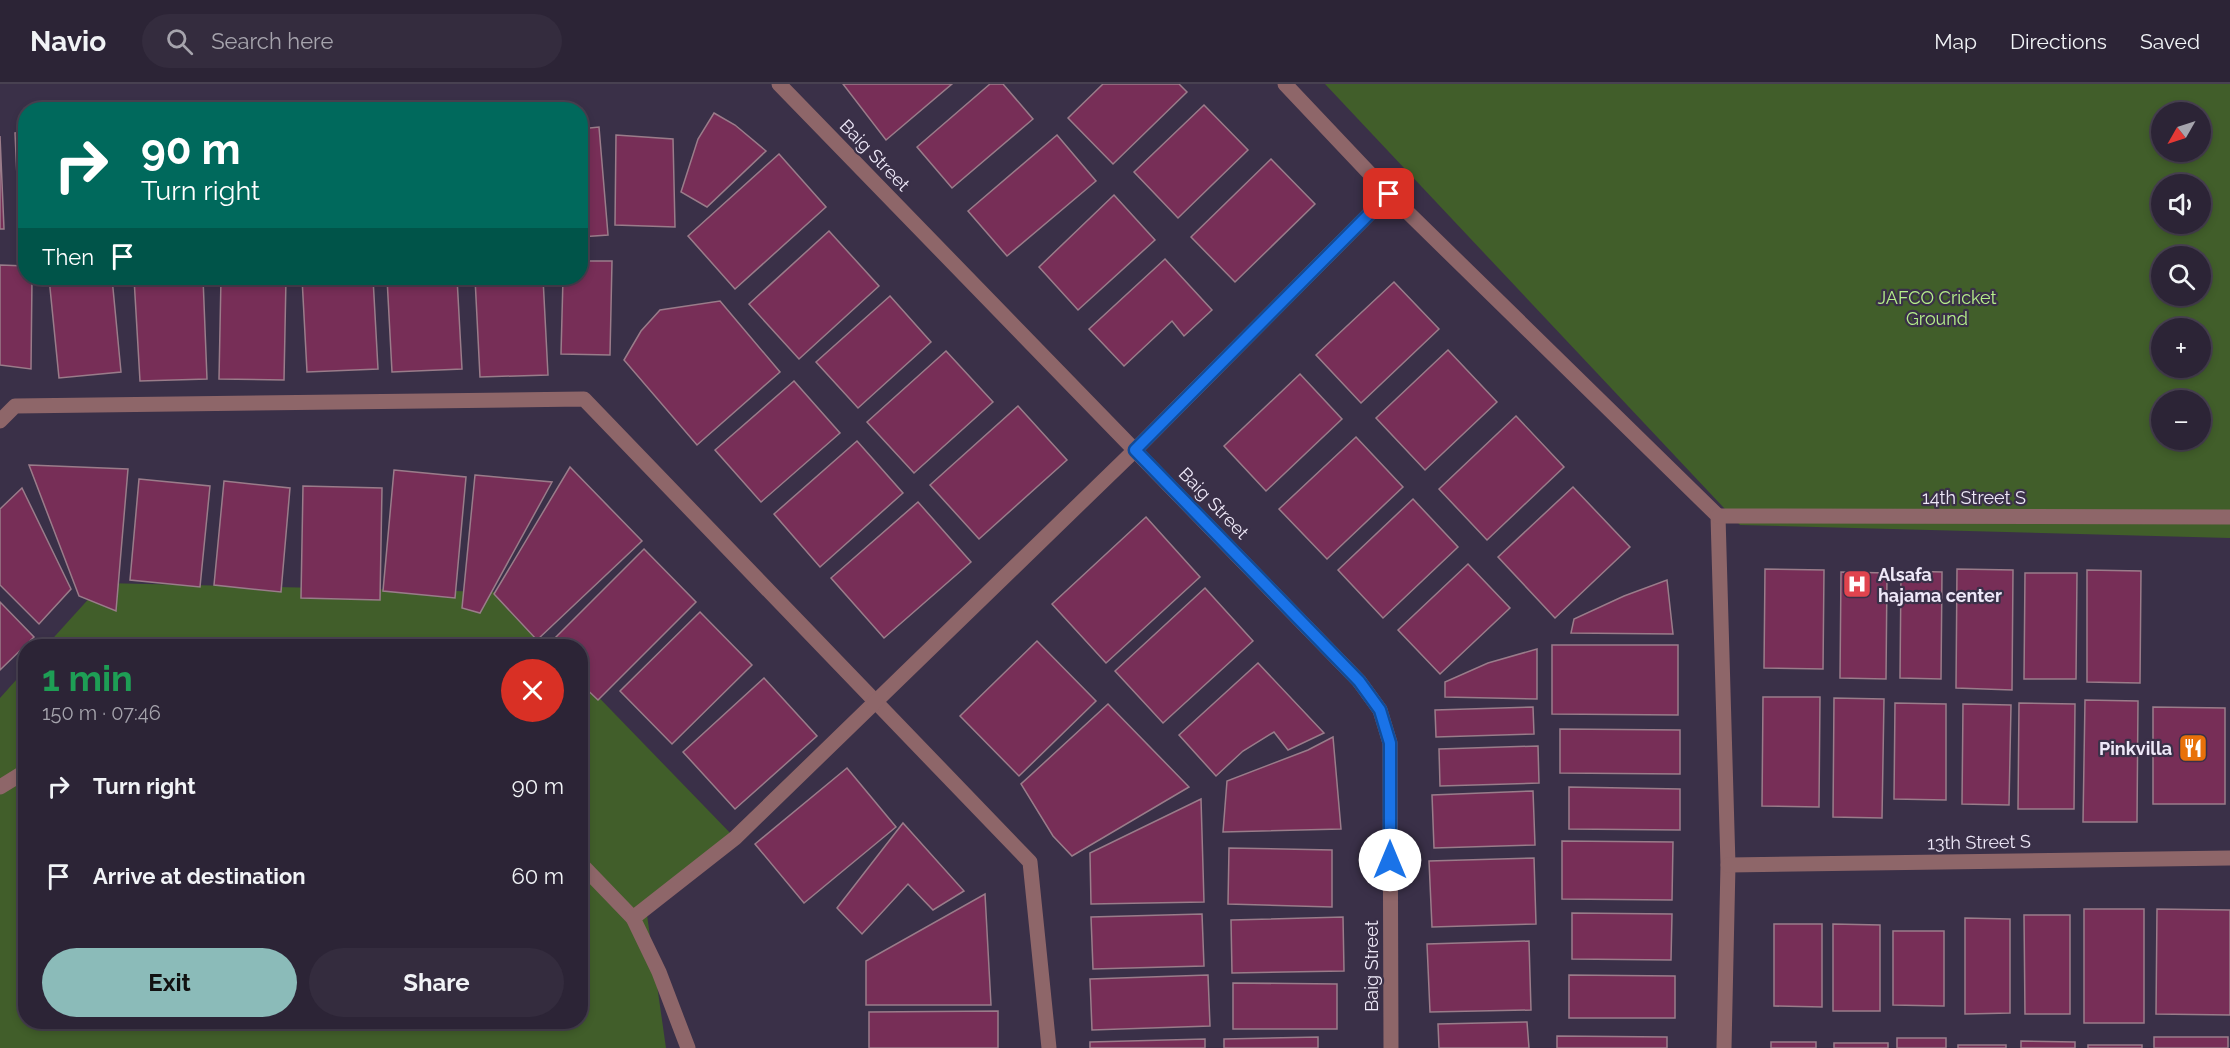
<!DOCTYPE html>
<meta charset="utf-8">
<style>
:root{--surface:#2c2436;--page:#342c3e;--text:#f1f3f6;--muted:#a6a4ad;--line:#484151;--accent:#8bbbb9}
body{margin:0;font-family:Raleway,sans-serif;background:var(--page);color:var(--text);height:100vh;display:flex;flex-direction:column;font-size:22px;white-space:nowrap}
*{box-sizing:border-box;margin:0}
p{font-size:20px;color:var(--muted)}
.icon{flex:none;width:33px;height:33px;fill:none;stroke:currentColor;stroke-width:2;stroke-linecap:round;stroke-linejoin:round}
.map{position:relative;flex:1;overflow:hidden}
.sheet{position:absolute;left:18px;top:555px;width:570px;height:390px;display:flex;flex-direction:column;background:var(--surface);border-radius:24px;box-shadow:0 3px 9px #0003,0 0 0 2px var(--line)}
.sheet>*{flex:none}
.guide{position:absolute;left:18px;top:18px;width:570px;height:183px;border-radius:24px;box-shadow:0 3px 9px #0003,0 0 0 2px var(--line);background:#00695c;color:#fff;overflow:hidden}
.needle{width:39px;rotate:231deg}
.controls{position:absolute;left:2151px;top:18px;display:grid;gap:12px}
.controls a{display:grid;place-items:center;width:60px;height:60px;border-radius:50%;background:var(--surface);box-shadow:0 3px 9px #0003,0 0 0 2px var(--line);font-size:30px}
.pin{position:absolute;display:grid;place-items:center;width:51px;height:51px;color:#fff;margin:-26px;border-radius:12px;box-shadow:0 3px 9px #0006}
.me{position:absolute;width:66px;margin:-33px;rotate:0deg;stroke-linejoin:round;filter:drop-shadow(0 0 4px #0008)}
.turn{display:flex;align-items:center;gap:21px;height:126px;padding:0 24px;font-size:27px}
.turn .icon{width:78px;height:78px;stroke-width:2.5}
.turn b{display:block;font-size:42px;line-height:51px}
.then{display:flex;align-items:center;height:57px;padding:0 24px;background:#0003;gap:12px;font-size:22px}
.round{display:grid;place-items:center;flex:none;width:63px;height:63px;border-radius:32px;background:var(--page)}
.headline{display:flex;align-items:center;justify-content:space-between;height:102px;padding:0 24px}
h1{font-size:36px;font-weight:700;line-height:45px;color:#1e9e55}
.cta{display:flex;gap:12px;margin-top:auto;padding:12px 24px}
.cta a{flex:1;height:69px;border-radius:36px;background:var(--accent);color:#111;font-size:24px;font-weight:700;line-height:69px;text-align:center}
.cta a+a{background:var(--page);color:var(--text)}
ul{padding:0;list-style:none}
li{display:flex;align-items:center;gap:18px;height:90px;padding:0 24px}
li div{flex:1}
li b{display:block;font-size:22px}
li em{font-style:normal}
header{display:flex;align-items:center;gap:36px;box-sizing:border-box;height:84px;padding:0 30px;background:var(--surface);border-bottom:2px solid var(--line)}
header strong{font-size:28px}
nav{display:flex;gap:33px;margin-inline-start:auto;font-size:21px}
.search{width:420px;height:54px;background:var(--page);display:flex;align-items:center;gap:15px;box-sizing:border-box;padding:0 21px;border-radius:33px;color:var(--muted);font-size:22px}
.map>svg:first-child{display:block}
.green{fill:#415e2a;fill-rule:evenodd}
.building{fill:#772e57;stroke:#9a7c8a;stroke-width:1.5}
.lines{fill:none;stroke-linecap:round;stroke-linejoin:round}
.minor{stroke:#8e6669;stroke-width:15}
.route-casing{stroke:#114b97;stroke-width:15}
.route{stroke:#1a73e8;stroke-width:10}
.labels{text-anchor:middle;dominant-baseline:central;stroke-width:4.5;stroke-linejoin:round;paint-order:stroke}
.street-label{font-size:18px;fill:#eee8f8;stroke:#3a3048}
.park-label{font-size:18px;fill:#b5ef8a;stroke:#3a3048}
.poi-label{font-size:18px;font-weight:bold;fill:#eee8f8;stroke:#3a3048;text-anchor:start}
</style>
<header>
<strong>Navio</strong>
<div class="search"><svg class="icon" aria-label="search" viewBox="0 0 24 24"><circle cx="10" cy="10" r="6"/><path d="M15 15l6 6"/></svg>Search here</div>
<nav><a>Map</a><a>Directions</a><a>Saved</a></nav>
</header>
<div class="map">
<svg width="2230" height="964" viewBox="0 0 2230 964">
<rect width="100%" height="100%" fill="#3a3048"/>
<!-- green -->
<g class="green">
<path d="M 1325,0 L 2230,0 L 2230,454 L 1740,441 ZM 2162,28 L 2200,28 L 2200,68 L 2162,68 ZM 2162,100 L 2200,100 L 2200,140 L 2162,140 ZM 2162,172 L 2200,172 L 2200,212 L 2162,212 ZM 2162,244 L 2200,244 L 2200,284 L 2162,284 ZM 2162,316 L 2200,316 L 2200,356 L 2162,356 Z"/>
<polygon points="103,499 497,508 549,562 46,562"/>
<polygon points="25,586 26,938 580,938 581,595 735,754 646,824 666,964 0,964 0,614"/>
</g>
<!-- building -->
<g class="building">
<polygon points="843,0 952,0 886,56"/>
<polygon points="990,0 1003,0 1033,35 952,104 917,63"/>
<polygon points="1103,0 1179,0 1187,8 1113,80 1068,34"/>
<polygon points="1204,21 1248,66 1178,134 1134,88"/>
<polygon points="714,29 735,41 766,67 707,123 681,108 698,55"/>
<polygon points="599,43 608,151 580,153 580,45"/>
<polygon points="26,48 26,137 19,137 15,49"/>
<polygon points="616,51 673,55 675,143 615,141"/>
<polygon points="1057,51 1096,97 1007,172 968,127"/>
<polygon points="0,52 4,145 0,145"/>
<polygon points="779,70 826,123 735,205 688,152"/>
<polygon points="1271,75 1315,120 1235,198 1191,153"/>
<polygon points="1114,111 1155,156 1078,226 1039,183"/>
<polygon points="829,147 879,202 799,275 749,220"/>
<polygon points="1165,175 1212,226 1184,252 1172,237 1124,282 1089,245"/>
<polygon points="580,177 612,177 610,271 561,270 563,194 580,194"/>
<polygon points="0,181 26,182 26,194 32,194 31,285 0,281"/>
<polygon points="49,194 112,194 121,288 59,294"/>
<polygon points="134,194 203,194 207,295 140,297"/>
<polygon points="221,194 286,194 284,296 219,295"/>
<polygon points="302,194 373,194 378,285 307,288"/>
<polygon points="387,194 457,194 462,285 392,288"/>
<polygon points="475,194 543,194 548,291 480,293"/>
<polygon points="1394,198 1439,245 1361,319 1316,271"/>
<polygon points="890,212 931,258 858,324 816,278"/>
<polygon points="720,217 780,288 697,361 624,276 641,247 660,226"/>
<polygon points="1448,266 1497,318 1425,386 1376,334"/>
<polygon points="946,267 993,318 914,389 867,338"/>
<polygon points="1300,290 1342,335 1266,407 1224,362"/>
<polygon points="794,297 840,349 761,418 715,366"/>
<polygon points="1018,322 1067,376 979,455 930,401"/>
<polygon points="1516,332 1564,383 1487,456 1439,405"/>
<polygon points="1356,353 1403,403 1327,475 1279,425"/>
<polygon points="857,357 903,409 820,483 774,430"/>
<polygon points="29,381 128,385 116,527 79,512"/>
<polygon points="570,383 642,457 537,556 494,510"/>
<polygon points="394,386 466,393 455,514 383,507"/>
<polygon points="475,391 552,398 480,529 462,524"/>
<polygon points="139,395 210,402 200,503 130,496"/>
<polygon points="224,397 290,404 281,508 214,501"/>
<polygon points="303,402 382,404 380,516 301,514"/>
<polygon points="1573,403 1630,463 1555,534 1498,473"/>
<polygon points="22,404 71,505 39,540 0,501 0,425"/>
<polygon points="1413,415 1458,463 1383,534 1338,486"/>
<polygon points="918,418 971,478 884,554 831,494"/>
<polygon points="1146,433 1200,493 1106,579 1052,520"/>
<polygon points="644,465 696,518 598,616 580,599 580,562 547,562"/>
<polygon points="1468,480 1510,524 1440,590 1398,546"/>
<polygon points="1765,485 1824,486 1823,585 1764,584"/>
<polygon points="1957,485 2013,486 2012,606 1956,604"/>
<polygon points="2087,486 2141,487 2140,599 2087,598"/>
<polygon points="1901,487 1942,488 1941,595 1900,594"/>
<polygon points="1841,488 1887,489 1886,595 1840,594"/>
<polygon points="2025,489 2077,489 2076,595 2024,595"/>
<polygon points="1667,496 1673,550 1571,549 1574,535 1624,512"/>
<polygon points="1205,504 1253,557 1163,639 1115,587"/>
<polygon points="0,518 34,553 0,586"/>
<polygon points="700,528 752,581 672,660 620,607"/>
<polygon points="1037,557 1096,617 1019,692 960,632"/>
<polygon points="1552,561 1678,561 1678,631 1552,630"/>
<polygon points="1537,565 1537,615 1445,613 1445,598 1488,579"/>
<polygon points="1258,579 1324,649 1288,666 1274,648 1243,667 1216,692 1179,651"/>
<polygon points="764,594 817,652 735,725 683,668"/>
<polygon points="1763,613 1820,613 1819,723 1762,722"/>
<polygon points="1834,614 1884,615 1882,734 1833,733"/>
<polygon points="2085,616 2138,617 2137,738 2083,738"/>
<polygon points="1895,619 1946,620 1946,716 1894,715"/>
<polygon points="2019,619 2075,620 2074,725 2018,725"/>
<polygon points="1108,620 1189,703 1072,772 1053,752 1021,700"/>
<polygon points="1963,620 2011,621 2009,721 1962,720"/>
<polygon points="1533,623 1534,650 1436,653 1435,626"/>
<polygon points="2153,623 2225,624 2225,720 2153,720"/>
<polygon points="1560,645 1680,646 1680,690 1560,689"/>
<polygon points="1333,653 1341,745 1223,748 1227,697 1308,666"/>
<polygon points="1538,662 1539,699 1440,702 1439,665"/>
<polygon points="847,684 896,743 804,819 755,760"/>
<polygon points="1569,703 1680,705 1680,746 1569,745"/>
<polygon points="1533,707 1535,761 1434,764 1432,711"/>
<polygon points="1201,715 1204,818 1091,820 1090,769"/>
<polygon points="903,739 964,807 933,826 908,800 862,850 837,824"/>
<polygon points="1562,757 1673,758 1672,816 1562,815"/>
<polygon points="1229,764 1332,766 1332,823 1228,820"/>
<polygon points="1534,774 1536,840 1432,843 1429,777"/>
<polygon points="985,810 991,921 866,921 866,877"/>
<rect x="2084" y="825" width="60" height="114"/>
<polygon points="2157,825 2230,826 2230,931 2156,930"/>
<polygon points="1572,829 1672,830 1671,876 1572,875"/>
<polygon points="1202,830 1204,882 1093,885 1091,833"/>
<polygon points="2024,831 2070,831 2070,930 2025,930"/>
<polygon points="1343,833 1344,887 1232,889 1231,836"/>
<polygon points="1965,834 2010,835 2010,929 1965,930"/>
<polygon points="1774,840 1822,840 1822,923 1774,922"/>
<polygon points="1833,840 1880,841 1880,927 1833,927"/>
<polygon points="1893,847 1944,847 1944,922 1893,921"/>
<polygon points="1529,857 1531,926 1430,928 1427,860"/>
<polygon points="1208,891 1210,942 1092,946 1090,895"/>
<polygon points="1569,891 1675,892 1675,934 1569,934"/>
<polygon points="1233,899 1337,900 1337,945 1233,945"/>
<polygon points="998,927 998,964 869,964 869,928"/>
<polygon points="1527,938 1529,964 1439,964 1438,940"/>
<polygon points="1557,952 1667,953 1667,964 1557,964"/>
<polygon points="1318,953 1318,964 1224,964 1224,955"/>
<rect x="2154" y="953" width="74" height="11"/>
<rect x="1897" y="954" width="49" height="10"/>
<polygon points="1205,955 1205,964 1090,964 1090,958"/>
<polygon points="2021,957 2075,958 2075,964 2021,964"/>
<rect x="1771" y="958" width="45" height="6"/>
<rect x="1834" y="959" width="54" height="5"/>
<rect x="1958" y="961" width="48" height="3"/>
<rect x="2088" y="961" width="54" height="3"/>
</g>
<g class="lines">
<!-- minor -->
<g class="minor">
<polyline points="779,0 1359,597 1380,626 1390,659 1391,964"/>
<polyline points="1285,0 1389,110 1718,432 1728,781 1724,964"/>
<polyline points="0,337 15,322 584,315 1030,778 1049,964"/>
<polyline points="1718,432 2230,433"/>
<polyline points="0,703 26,687"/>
<polyline points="580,779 633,834"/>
<polyline points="1728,781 2230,774"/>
<polyline points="688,964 659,888 633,834 735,754 1135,366 1389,110"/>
</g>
</g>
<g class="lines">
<!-- route casing -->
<g class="route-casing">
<polyline id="route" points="1389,110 1135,366 1359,597 1380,626 1390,659 1390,776"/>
</g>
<!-- route -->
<use href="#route" class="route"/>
</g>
<!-- icons -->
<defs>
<g id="hospital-square" transform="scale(1.5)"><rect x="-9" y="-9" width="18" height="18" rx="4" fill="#e0444e" stroke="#3a3048"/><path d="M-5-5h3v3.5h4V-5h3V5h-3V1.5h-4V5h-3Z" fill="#fff"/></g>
<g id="restaurant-square" transform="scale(1.5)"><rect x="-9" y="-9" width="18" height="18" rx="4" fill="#e8710a" stroke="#3a3048"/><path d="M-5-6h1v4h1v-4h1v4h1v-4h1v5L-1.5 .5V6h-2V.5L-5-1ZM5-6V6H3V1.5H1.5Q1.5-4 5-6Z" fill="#fff"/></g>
</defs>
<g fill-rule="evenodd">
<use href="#hospital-square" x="1857" y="500"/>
<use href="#restaurant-square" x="2193" y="664"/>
</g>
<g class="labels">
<!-- street labels -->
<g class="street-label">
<text transform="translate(875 71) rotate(46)">Baig Street</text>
<text x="1974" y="413">14th Street S</text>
<text transform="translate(1214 419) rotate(46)">Baig Street</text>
<text transform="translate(1979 758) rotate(-1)">13th Street S</text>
<text transform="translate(1371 882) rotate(-90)">Baig Street</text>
</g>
<!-- park labels -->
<g class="park-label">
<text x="1937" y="213">JAFCO Cricket<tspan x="1937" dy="21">Ground</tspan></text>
</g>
<!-- poi labels -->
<g class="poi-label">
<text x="1878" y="490">Alsafa<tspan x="1878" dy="21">hajama center</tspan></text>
<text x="2172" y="664" text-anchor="end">Pinkvilla</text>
</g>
</g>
</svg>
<div class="controls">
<a><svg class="needle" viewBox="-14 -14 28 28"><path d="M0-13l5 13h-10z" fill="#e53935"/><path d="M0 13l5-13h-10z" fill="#a6a4ad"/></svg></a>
<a><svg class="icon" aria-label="sound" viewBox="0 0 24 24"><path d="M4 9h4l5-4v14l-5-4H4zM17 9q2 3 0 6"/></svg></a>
<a><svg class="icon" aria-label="search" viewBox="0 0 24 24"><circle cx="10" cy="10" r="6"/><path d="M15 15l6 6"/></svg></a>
<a>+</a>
<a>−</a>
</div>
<div class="pin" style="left:1389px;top:110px;background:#d93025"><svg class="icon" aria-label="arrive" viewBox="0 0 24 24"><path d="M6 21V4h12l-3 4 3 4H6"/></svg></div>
<svg class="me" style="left:1390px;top:776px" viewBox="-20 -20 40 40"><circle r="19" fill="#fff"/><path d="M0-13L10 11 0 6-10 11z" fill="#1a73e8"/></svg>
<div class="guide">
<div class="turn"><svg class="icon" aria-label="right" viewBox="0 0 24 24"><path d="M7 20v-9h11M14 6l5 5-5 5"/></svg><div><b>90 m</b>Turn right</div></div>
<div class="then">Then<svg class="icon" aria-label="arrive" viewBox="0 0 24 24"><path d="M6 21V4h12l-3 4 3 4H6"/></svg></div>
</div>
<section class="sheet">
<div class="headline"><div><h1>1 min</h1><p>150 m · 07:46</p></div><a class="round" style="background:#d93025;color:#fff"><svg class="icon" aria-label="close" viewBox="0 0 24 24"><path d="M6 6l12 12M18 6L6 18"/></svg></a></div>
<ul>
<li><svg class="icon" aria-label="right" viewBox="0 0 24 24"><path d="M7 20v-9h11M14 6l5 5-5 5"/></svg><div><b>Turn right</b></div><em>90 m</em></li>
<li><svg class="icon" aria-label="arrive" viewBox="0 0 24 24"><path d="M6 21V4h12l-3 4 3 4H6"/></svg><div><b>Arrive at destination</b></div><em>60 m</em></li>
</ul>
<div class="cta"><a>Exit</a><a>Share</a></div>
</section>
</div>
